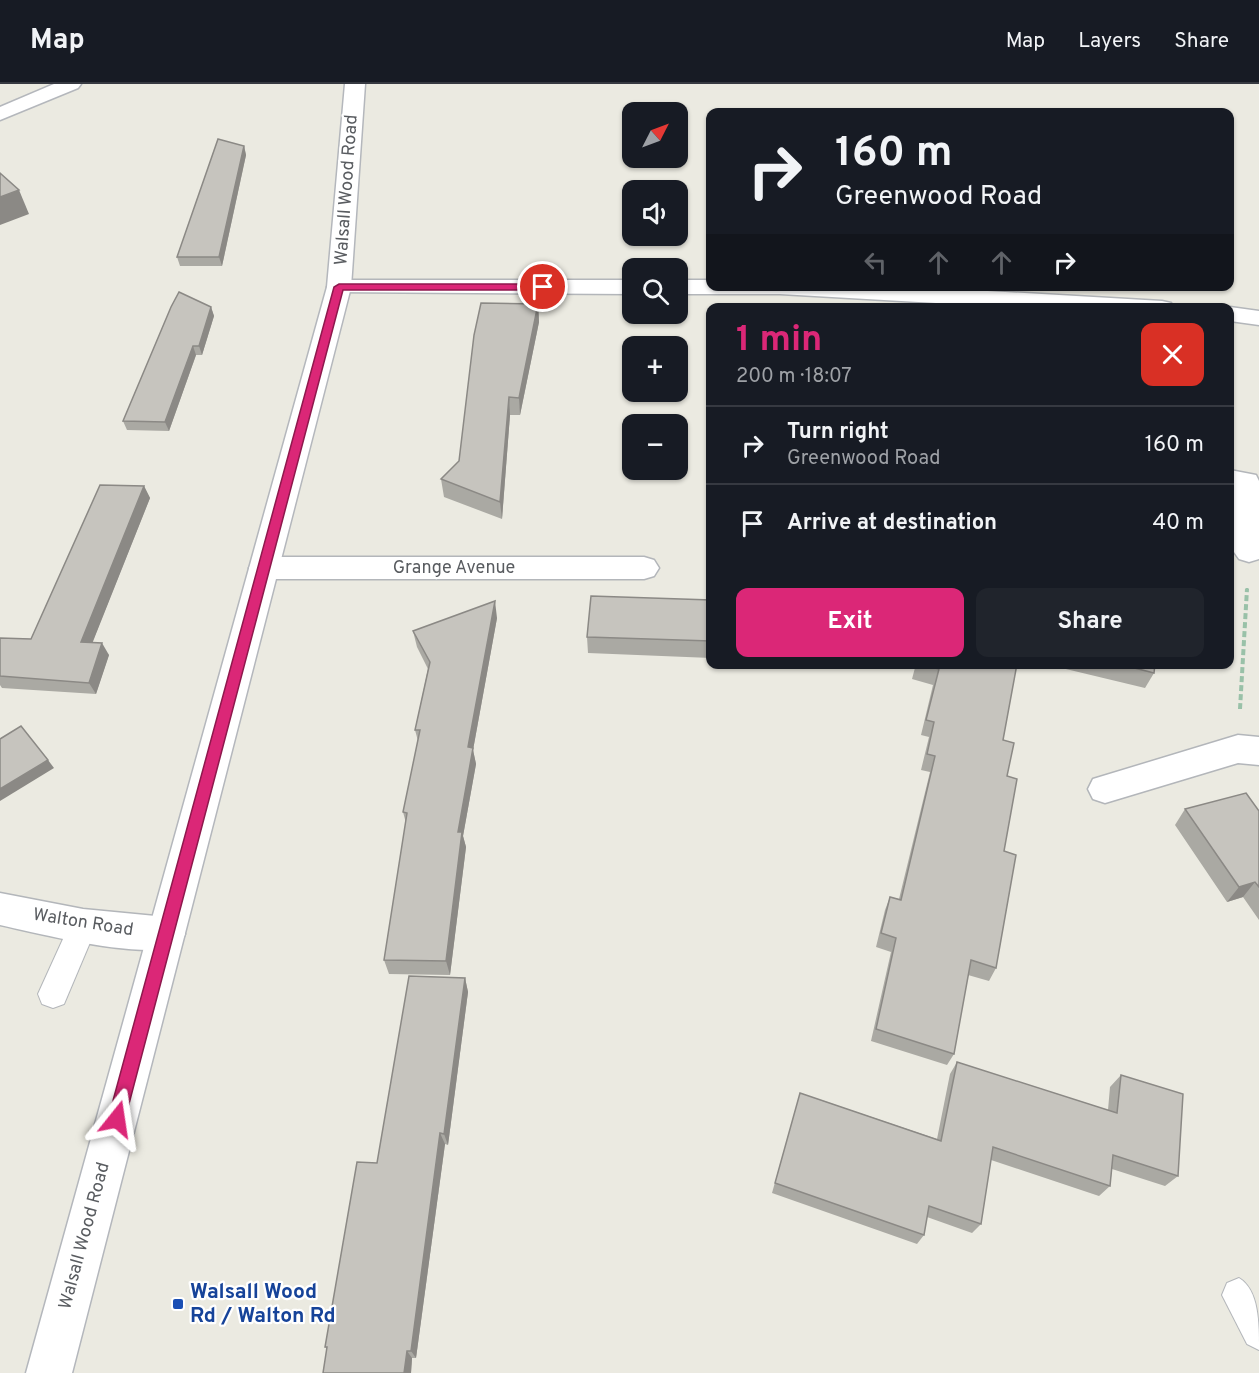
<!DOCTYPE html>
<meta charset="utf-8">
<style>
:root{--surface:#171b24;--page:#20242c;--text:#f1f3f6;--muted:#9ea1a6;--line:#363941;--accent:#db2777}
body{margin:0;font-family:Overpass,sans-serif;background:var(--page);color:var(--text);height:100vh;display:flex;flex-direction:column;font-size:22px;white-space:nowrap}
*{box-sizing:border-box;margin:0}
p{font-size:20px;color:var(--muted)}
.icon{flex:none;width:33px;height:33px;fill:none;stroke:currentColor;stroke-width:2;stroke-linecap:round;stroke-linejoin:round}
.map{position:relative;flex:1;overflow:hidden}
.panel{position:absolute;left:706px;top:219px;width:528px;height:366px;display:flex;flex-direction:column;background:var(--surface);border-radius:12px;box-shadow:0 2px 4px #0004}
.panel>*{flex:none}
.hud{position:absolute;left:706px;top:24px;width:528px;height:183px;border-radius:12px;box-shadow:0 2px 4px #0004;background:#171b24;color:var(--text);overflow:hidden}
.needle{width:39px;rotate:48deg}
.controls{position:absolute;left:622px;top:18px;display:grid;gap:12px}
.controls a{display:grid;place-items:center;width:66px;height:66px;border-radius:12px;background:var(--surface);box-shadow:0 2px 4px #0004;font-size:30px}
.pin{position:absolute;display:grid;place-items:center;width:51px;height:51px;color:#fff;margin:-26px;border:3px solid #fff;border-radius:50%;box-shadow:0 2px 6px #0007}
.me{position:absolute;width:66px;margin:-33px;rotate:15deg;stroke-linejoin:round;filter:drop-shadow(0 0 4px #0008)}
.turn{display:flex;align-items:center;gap:21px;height:126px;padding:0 30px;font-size:27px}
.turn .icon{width:78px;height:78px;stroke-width:2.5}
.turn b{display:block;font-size:42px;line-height:51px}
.lanes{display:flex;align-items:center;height:57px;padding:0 30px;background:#0003;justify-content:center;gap:30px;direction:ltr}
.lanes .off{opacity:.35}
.round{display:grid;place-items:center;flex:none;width:63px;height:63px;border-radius:12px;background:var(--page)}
.headline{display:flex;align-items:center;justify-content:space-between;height:102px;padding:0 30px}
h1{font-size:36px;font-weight:700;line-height:45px;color:var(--accent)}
.primary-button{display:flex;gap:12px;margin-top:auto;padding:12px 30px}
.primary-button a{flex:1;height:69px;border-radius:12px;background:var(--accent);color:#fff;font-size:24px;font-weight:700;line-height:69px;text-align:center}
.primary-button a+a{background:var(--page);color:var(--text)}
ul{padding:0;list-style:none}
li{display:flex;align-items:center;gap:18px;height:78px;padding:0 30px;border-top:2px solid var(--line)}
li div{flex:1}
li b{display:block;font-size:22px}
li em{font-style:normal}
header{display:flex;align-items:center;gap:36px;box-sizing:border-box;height:84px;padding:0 30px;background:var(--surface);border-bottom:2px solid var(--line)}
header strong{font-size:28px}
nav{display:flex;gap:33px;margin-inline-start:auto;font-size:21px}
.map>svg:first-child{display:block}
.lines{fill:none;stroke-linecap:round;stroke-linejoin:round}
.lane-casing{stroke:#b3b6ba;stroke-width:2}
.street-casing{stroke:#b3b6ba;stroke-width:3}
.secondary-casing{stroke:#b4b7bc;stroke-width:3}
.path-far1{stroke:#99c1a8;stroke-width:3;stroke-dasharray:5 2;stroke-linecap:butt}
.path{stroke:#99c1a8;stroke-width:4;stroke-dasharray:6 3;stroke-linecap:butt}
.lane{fill:#fff;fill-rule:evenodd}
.street{fill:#fff;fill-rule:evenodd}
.secondary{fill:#fff;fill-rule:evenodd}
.wall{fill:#aaa9a3}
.shaded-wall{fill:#8b8985}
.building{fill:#c6c4be;stroke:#8b8985;stroke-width:1.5}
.route{fill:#db2777;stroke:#8e194d;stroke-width:1.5}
.transit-dot{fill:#1a4fb4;stroke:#fff;stroke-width:2}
.labels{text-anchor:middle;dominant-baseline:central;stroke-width:4.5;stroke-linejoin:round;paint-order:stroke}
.street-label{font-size:18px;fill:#595c60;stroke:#fff}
.near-transit-label{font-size:21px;font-weight:bold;fill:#164399;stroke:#fff;text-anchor:start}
</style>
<header>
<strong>Map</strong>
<nav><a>Map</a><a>Layers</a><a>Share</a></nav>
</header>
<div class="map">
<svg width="1259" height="1289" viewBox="0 0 1259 1289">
<rect width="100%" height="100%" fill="#ebeae1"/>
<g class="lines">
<!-- lane casing -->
<g class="lane-casing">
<g id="lane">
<polygon points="83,829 93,833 97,842 64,920 53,924 42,920 38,910 73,833"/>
<path d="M 1239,1194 C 1259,1206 1259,1239 1259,1266 L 1247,1260 L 1222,1211 L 1227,1199 Z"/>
</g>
</g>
<!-- street casing -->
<g class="street-casing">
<g id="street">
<polygon points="339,196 633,196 633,210 331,208 327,203 331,198"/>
<polygon points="678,196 711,196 711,202 901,202 1162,217 1171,219 1174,224 1022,224 780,210 678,210"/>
<polygon points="1230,223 1259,227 1259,241 1230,237 1230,224 1227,224"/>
<polygon points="1230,386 1256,391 1259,397 1259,475 1249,478 1239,475 1234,468"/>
<polygon points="264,473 644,473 654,476 659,484 654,492 644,495 264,495 254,492 249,484 254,476"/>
<polygon points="1238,651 1259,653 1259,681 1238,679 1105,719 1093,715 1088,705 1093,695"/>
<path d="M 0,809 L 83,825 L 166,833 L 179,838 L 185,850 L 179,862 C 143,876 41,850 0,841 Z"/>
</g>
</g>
<!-- secondary casing -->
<g class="secondary-casing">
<g id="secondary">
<polygon points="54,0 81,0 78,4 0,36 0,23"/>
<polygon points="345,0 365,0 351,203 72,1289 26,1289 327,203"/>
</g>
</g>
<!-- path-far1 -->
<polyline class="path-far1" points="1247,506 1247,504"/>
<!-- path -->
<polyline class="path" points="1240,625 1247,505"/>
<!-- lane -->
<use href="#lane" class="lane"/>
<!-- street -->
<use href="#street" class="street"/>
<!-- secondary -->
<use href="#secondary" class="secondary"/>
</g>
<!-- wall -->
<g class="wall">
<polygon points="244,62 246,71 222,182 180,182 177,173"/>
<polygon points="538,220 539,238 520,331 510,331 502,435 444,413 441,395 459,377"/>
<polygon points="211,223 214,232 202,271 196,271 169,347 127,346 123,337"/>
<polygon points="144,402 150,414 92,559 109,571 96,610 2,604 0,601 0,554 31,555"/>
<polygon points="711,516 711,574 588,569 587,553"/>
<polygon points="497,534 473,666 476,680 463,752 466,763 450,891 389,890 384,876 406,739 403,728 418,657 415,646 428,585 417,563 413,547"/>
<polygon points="916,580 1017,580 1003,656 1007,692 1004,767 996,884 989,897 968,891 954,970 947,981 871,957 891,868 876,863 885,826 890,813 899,815 930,688 921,686 929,653 921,651 933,601 912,595"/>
<polygon points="1045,580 1155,580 1154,589 1145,604"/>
<polygon points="1185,725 1259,727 1259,836 1243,813 1227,818 1175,741"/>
<polygon points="465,894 468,908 448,1061 445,1060 416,1274 412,1274 411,1289 323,1289 327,1265 325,1263 377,1079"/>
<polygon points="957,978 1108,1026 1110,1003 1121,991 1178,1092 1165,1102 1112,1085 1110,1102 1099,1112 991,1076 981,1140 972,1149 927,1133 924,1151 917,1160 772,1109 800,1009 937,1055 950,990"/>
</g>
<!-- shaded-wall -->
<g class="shaded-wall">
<polygon points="244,62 246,71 222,182 219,173"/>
<polygon points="19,106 29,130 0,141 0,113"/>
<polygon points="538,220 539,238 520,331 519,314"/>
<polygon points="211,223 214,232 202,271 199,262"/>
<polygon points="193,262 196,271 169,347 165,338"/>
<polygon points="509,313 510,331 502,435 500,418"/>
<polygon points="144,402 150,414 88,570 81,558"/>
<polygon points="495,517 497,534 473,666 476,680 463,752 466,763 450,891 446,877 458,748 468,663"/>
<polygon points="102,559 109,571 96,610 89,599"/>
<polygon points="48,676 54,684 0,717 0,705"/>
<polygon points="1255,798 1243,813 1227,818 1239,803"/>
<polygon points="465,894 468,908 448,1061 444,1050"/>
<polygon points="440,1049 445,1060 416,1274 411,1267"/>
<polygon points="407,1267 412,1274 411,1289 404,1289"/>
</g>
<!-- building -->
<g class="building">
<polygon points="218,55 244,62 219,173 177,173"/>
<polygon points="0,89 19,106 0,113"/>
<polygon points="179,208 211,223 199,262 193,262 165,338 123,337 171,223"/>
<polygon points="481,219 538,220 519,314 509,313 500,418 441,395 459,377 474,251"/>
<polygon points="100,401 144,402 81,558 102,559 89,599 0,592 0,554 31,555"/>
<polygon points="591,512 711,516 711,557 587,553"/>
<polygon points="495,517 468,663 473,664 458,748 462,748 446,877 384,876 407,729 403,728 420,646 415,646 430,578 413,547"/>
<polygon points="921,580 1017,580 1003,656 1014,659 1007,692 1017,695 1004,767 1016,771 996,884 971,876 954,970 876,945 896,854 881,849 890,813 901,816 935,672 927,670 934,638 926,636 939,585"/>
<polygon points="1119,580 1155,580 1154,589"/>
<polygon points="21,642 48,676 0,705 0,655"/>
<polygon points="1246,709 1259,727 1259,803 1255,798 1239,803 1185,725"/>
<polygon points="409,892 465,894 444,1050 440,1049 411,1267 407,1267 404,1289 323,1289 327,1263 325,1263 357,1078 377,1079"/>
<polygon points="957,978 1117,1029 1121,991 1183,1010 1178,1092 1113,1071 1110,1102 993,1063 981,1140 929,1122 924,1151 775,1099 800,1009 941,1057"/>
</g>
<!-- route -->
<polygon class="route" points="339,200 543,200 548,203 543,206 343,206 125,1035 123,1041 117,1044 111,1041 108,1035 334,203"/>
<!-- markers -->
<rect class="transit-dot" x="172" y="1214" width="12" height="12" rx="3"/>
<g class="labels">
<!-- street labels -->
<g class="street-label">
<text transform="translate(347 106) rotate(-86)">Walsall Wood Road</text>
<text x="454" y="484">Grange Avenue</text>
<text transform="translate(83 839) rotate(9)">Walton Road</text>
<text transform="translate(85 1152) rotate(-75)">Walsall Wood Road</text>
</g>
<!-- near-transit labels -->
<g class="near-transit-label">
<text x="190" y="1208">Walsall Wood<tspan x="190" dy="24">Rd / Walton Rd</tspan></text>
</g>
</g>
</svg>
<div class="controls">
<a><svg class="needle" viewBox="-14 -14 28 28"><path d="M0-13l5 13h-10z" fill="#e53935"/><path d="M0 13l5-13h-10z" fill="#9ea1a6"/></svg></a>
<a><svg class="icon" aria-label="sound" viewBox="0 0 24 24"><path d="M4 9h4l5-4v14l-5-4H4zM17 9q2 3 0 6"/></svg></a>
<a><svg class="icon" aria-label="search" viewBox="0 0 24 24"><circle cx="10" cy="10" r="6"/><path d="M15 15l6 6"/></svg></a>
<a>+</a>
<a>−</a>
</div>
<div class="pin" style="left:543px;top:203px;background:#d93025"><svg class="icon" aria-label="arrive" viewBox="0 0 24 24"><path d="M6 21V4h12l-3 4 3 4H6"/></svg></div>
<svg class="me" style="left:117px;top:1035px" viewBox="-20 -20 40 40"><path d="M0-17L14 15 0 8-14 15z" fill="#db2777" stroke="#fff" stroke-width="4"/></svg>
<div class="hud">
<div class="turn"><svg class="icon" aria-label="right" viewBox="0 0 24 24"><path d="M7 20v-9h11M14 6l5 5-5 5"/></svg><div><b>160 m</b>Greenwood Road</div></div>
<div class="lanes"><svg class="icon off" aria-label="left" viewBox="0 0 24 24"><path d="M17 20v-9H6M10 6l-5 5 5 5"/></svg><svg class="icon off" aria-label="ahead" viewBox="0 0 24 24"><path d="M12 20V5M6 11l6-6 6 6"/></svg><svg class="icon off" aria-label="ahead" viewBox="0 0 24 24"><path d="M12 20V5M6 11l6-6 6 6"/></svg><svg class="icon" aria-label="right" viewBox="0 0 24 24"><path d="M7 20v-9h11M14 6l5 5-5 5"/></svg></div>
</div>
<section class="panel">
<div class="headline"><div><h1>1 min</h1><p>200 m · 18:07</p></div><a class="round" style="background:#d93025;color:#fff"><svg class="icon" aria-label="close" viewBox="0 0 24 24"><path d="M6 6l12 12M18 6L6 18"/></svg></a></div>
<ul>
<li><svg class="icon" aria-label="right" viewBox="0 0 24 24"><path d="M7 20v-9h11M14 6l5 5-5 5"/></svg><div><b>Turn right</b><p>Greenwood Road</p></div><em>160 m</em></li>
<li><svg class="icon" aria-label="arrive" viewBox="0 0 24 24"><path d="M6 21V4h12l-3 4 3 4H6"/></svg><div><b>Arrive at destination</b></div><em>40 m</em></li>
</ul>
<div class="primary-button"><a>Exit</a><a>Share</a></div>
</section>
</div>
